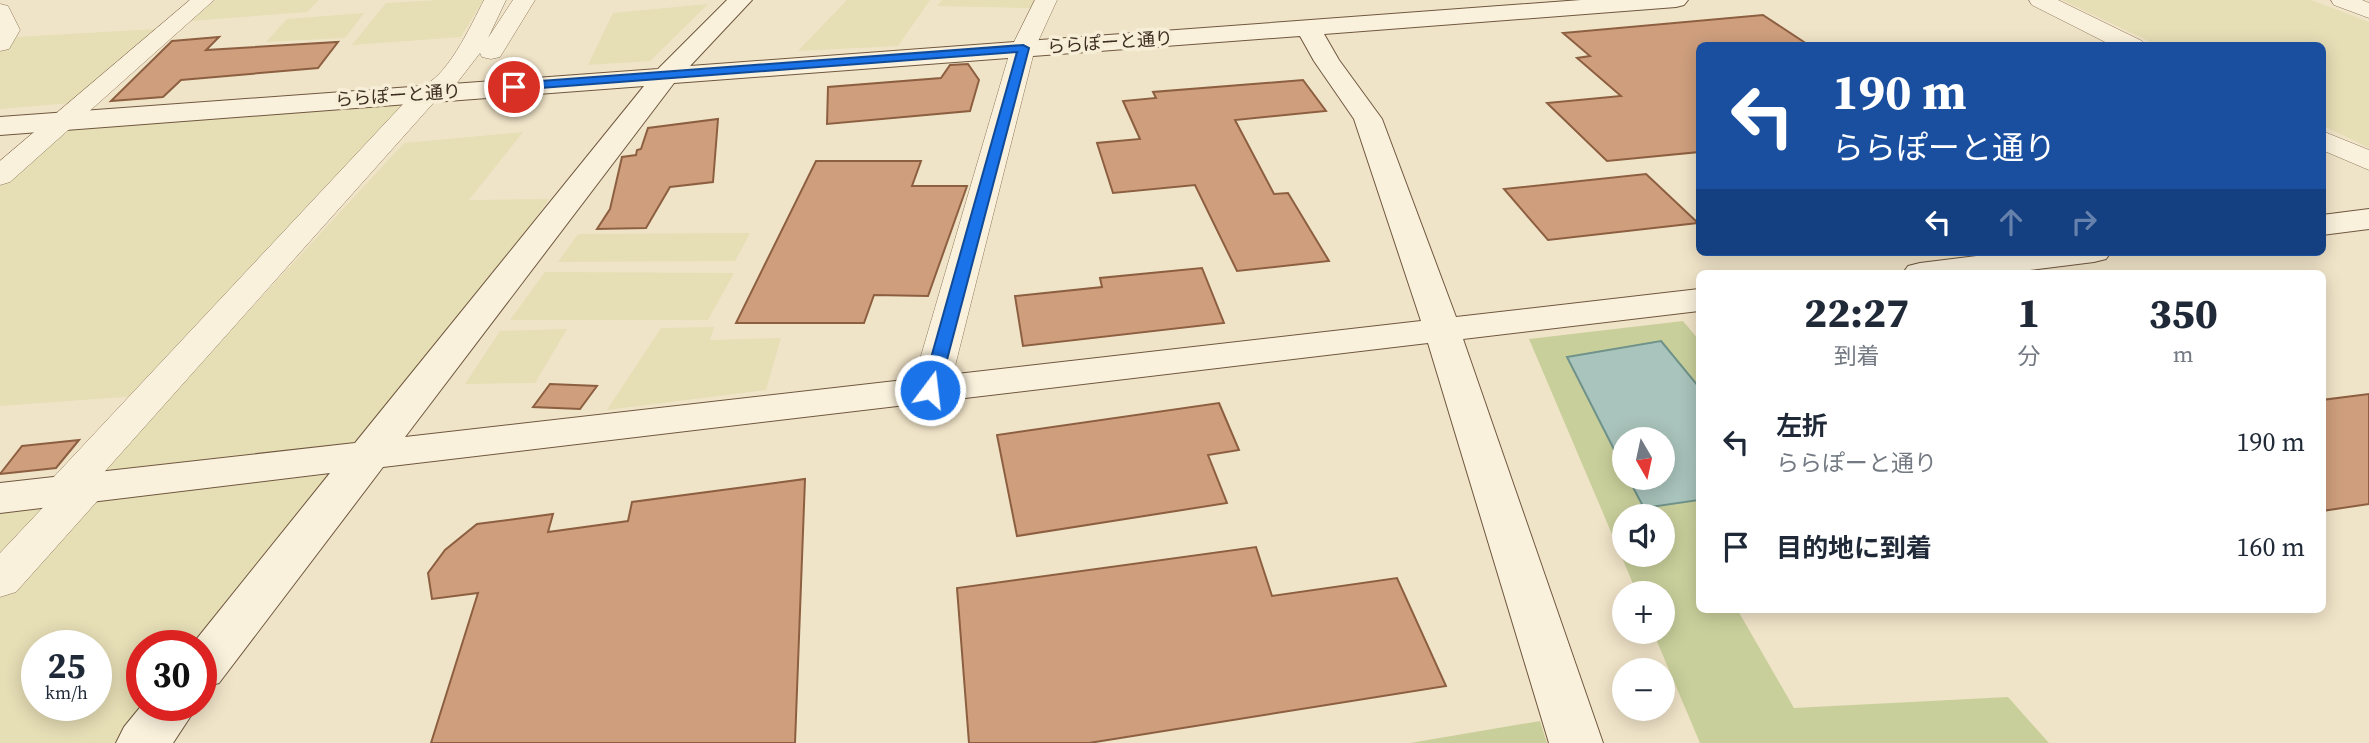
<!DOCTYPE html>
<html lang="ja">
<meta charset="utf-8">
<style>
:root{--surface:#fff;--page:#f2f2f3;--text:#1f2937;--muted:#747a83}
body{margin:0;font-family:"Source Serif 4","Noto Sans JP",serif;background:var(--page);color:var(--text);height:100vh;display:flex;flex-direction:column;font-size:26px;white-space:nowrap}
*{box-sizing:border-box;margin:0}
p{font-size:23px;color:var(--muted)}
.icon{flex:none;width:38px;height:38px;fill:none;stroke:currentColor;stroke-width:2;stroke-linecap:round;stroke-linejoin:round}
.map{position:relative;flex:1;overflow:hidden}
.details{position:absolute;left:1696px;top:270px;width:630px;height:343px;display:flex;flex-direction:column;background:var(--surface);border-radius:10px;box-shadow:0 4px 18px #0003}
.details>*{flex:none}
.banner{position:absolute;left:1696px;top:42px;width:630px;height:214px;border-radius:10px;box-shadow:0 4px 18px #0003;background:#1a4fa0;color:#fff;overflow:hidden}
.needle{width:46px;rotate:171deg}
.buttons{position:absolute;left:1612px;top:427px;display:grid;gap:14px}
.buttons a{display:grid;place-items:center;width:63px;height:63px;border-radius:50%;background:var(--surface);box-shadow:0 4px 18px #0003;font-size:35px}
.speed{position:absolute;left:21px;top:630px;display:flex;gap:14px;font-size:35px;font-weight:700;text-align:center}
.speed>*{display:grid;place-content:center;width:91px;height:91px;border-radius:50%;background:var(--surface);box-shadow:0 4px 18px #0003;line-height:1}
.speed small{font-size:18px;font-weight:400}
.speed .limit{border:10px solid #d22;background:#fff;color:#111}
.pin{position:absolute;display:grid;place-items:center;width:60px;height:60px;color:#fff;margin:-30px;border:4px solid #fff;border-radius:50%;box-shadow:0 2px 7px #0007}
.me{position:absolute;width:77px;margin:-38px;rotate:15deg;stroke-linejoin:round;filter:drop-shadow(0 0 5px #0008)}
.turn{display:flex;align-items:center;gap:24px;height:147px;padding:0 21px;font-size:32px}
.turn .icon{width:91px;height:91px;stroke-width:2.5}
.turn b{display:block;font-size:49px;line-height:60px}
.lanes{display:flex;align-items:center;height:66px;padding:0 21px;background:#0003;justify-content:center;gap:35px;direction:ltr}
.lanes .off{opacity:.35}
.eta{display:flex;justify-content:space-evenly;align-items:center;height:119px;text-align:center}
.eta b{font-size:42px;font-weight:800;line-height:49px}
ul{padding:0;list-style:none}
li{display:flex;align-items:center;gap:21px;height:105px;padding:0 21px}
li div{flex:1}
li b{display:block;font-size:26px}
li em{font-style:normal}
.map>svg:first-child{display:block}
.farmland{fill:#e6deb5;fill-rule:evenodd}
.green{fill:#c9cf9b;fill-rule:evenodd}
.water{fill:#a9c4bc;stroke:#6f938a;stroke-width:2}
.building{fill:#cf9f7d;stroke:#8d5f41;stroke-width:2}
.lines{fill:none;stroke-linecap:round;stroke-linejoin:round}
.street-casing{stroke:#8d765c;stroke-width:1}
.secondary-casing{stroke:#6f573f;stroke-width:2}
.street{fill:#faf1dc;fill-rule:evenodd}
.secondary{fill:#faf1dc;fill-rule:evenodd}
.route{fill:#1a73e8;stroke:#114b97;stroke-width:2}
.labels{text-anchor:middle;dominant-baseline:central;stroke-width:7;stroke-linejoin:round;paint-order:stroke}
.far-street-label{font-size:18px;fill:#3d2e20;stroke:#f7eed8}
</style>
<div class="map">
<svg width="2369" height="743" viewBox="0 0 2369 743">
<rect width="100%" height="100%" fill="#f0e4c8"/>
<!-- farmland -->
<g class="farmland">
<polygon points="215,0 319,0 307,12 191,21"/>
<polygon points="439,0 483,0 461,37 352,45 386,3"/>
<polygon points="847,0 930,0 898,46 798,51"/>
<polygon points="942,0 1035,0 1031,8 937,6"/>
<polygon points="2062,0 2311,0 2369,22 2369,148 2322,125 2322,46 2157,45"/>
<polygon points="708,4 650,61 588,65 613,13"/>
<polygon points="364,13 345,38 266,42 287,19"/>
<polygon points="155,29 71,103 0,109 0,52 17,37"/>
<polygon points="428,93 152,395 0,406 0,176 63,121"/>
<polygon points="523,132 469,200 549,199 369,456 85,488 404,143"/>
<polygon points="750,233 735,261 558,262 578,234"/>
<polygon points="545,272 734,273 708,320 510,320"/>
<polygon points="714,327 710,340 781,338 766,390 607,410 661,328"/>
<polygon points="567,329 535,383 465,384 500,331"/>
<path d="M 357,472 L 201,646 L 142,646 L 142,705 L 172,705 L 143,743 L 0,743 L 0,506 ZM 37,646 L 96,646 L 96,705 L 37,705 Z"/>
</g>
<!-- green -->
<g class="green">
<path d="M 1683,321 L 1699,340 L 1699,609 L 1737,609 L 1794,708 L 2008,697 L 2049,743 L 1700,743 L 1653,632 L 1662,632 L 1662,593 L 1637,593 L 1529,339 ZM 1624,439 L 1662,439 L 1662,478 L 1624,478 ZM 1624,516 L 1662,516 L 1662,555 L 1624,555 Z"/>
<polygon points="1540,721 1547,743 1410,743"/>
</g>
<!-- water -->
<polygon class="water" points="1661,341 1699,387 1699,500 1644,508 1628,478 1662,478 1662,439 1624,439 1624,469 1567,357"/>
<!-- building -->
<g class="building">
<polygon points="1763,15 1810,46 1699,46 1699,152 1607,161 1547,103 1621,96 1577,58 1590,56 1563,33"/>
<polygon points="219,37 206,50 338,42 318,68 181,80 163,97 111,101 172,41"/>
<polygon points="968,64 979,80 970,111 827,124 828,87 941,78 950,65"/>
<polygon points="1303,80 1326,111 1235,120 1274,194 1288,193 1329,261 1237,271 1195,185 1113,193 1097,143 1140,139 1123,101 1156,98 1153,92"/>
<polygon points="718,119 713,182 670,187 646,228 597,229 610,209 622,157 636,155 637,150 641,149 648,128"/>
<polygon points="816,161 921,161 912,186 967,186 928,296 874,295 864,323 736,323"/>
<polygon points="1646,174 1698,223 1548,240 1504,189"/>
<polygon points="1202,268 1224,323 1023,346 1015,296 1102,287 1100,278"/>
<polygon points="550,384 597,386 580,409 533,407"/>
<polygon points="2369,394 2369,504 2322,511 2322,400"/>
<polygon points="1219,403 1239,450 1208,455 1227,503 1017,536 997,435"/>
<polygon points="79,440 56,468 0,474 22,446"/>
<polygon points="805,479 795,743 431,743 478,593 432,599 428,573 445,550 477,524 553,514 548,532 628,521 632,502"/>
<polygon points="1256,547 1272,596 1397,578 1446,686 1089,743 969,743 957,588"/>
</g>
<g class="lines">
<!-- street casing -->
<g class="street-casing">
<g id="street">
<polygon points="190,0 214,0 10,182 0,185 0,161"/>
<path d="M 484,0 L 506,0 L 488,38 L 513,0 L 535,0 L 500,57 L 491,59 L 482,57 L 480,53 L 446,97 L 436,100 L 99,478 L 106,488 L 100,498 L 16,592 L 0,597 L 0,553 L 50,500 L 44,491 L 50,481 L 419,87 C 446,81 471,25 484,0 Z"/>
<polygon points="1035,0 1057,0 1035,48 949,390 943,398 930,401 917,398 911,390 1011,48"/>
<polygon points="2029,0 2058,0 2142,41 2145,46 2113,46 2032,5"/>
<polygon points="2331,0 2362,0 2369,3 2369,18 2334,5"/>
<polygon points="0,4 8,6 20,30 9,49 0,51"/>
<polygon points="2322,131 2369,150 2369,170 2322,150"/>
</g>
</g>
<!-- secondary casing -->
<g class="secondary-casing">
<g id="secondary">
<path d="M 727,0 L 752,0 L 690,66 L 1581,0 L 1688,0 L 1684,5 L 1676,7 L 1324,34 L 1339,60 L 1382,119 L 1456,317 L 1699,289 L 1699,311 L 1463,339 L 1603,743 L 1549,743 L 1428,343 L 383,467 L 219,683 L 201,688 L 201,646 L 191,646 L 330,473 L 0,513 L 0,483 L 355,443 L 644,86 L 0,135 L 0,117 L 658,69 ZM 1300,36 L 1314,61 L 1354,119 L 1421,321 L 405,437 L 674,83 Z"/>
<polygon points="2369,209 2369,229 2322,235 2322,215"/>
<polygon points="2009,252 2111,252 2106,259 2094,262 2005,273 1903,273 1908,266 1920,263"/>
<polygon points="142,705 198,705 173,743 116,743 124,727"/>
</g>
</g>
<!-- street -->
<use href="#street" class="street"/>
<!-- secondary -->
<use href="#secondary" class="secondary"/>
</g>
<!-- route -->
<polygon class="route" points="1023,45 1029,48 939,390 930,395 922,390 1017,52 514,90 509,87 514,83"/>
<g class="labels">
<!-- far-street labels -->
<g class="far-street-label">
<text transform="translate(1110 42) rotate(-4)">ららぽーと通り</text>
<text transform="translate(398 95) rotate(-4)">ららぽーと通り</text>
</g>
</g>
</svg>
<div class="buttons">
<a><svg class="needle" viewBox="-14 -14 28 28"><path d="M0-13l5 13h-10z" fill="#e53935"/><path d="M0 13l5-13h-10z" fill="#747a83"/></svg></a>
<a><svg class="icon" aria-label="sound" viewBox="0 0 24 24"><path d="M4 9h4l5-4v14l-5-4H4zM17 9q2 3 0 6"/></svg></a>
<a>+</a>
<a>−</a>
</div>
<div class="speed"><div>25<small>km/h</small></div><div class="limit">30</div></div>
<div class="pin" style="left:514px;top:87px;background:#d93025"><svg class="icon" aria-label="arrive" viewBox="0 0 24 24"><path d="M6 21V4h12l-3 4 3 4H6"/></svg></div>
<svg class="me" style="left:930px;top:390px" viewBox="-20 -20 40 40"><circle r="17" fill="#1a73e8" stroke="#fff" stroke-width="3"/><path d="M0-11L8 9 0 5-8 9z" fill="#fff"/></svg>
<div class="banner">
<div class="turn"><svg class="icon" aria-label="left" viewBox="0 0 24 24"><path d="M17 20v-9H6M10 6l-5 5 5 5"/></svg><div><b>190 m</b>ららぽーと通り</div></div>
<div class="lanes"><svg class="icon" aria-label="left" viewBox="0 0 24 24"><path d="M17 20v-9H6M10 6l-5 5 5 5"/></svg><svg class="icon off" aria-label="ahead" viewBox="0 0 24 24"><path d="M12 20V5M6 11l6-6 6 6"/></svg><svg class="icon off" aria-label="right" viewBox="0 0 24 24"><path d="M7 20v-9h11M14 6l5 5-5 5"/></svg></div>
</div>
<section class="details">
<div class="eta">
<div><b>22:27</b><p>到着</p></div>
<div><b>1</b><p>分</p></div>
<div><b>350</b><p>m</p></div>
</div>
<ul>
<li><svg class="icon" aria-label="left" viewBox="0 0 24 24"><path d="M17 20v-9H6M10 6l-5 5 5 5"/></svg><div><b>左折</b><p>ららぽーと通り</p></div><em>190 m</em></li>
<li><svg class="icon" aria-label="arrive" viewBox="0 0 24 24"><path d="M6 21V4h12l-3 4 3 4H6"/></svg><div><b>目的地に到着</b></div><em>160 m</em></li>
</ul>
</section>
</div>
